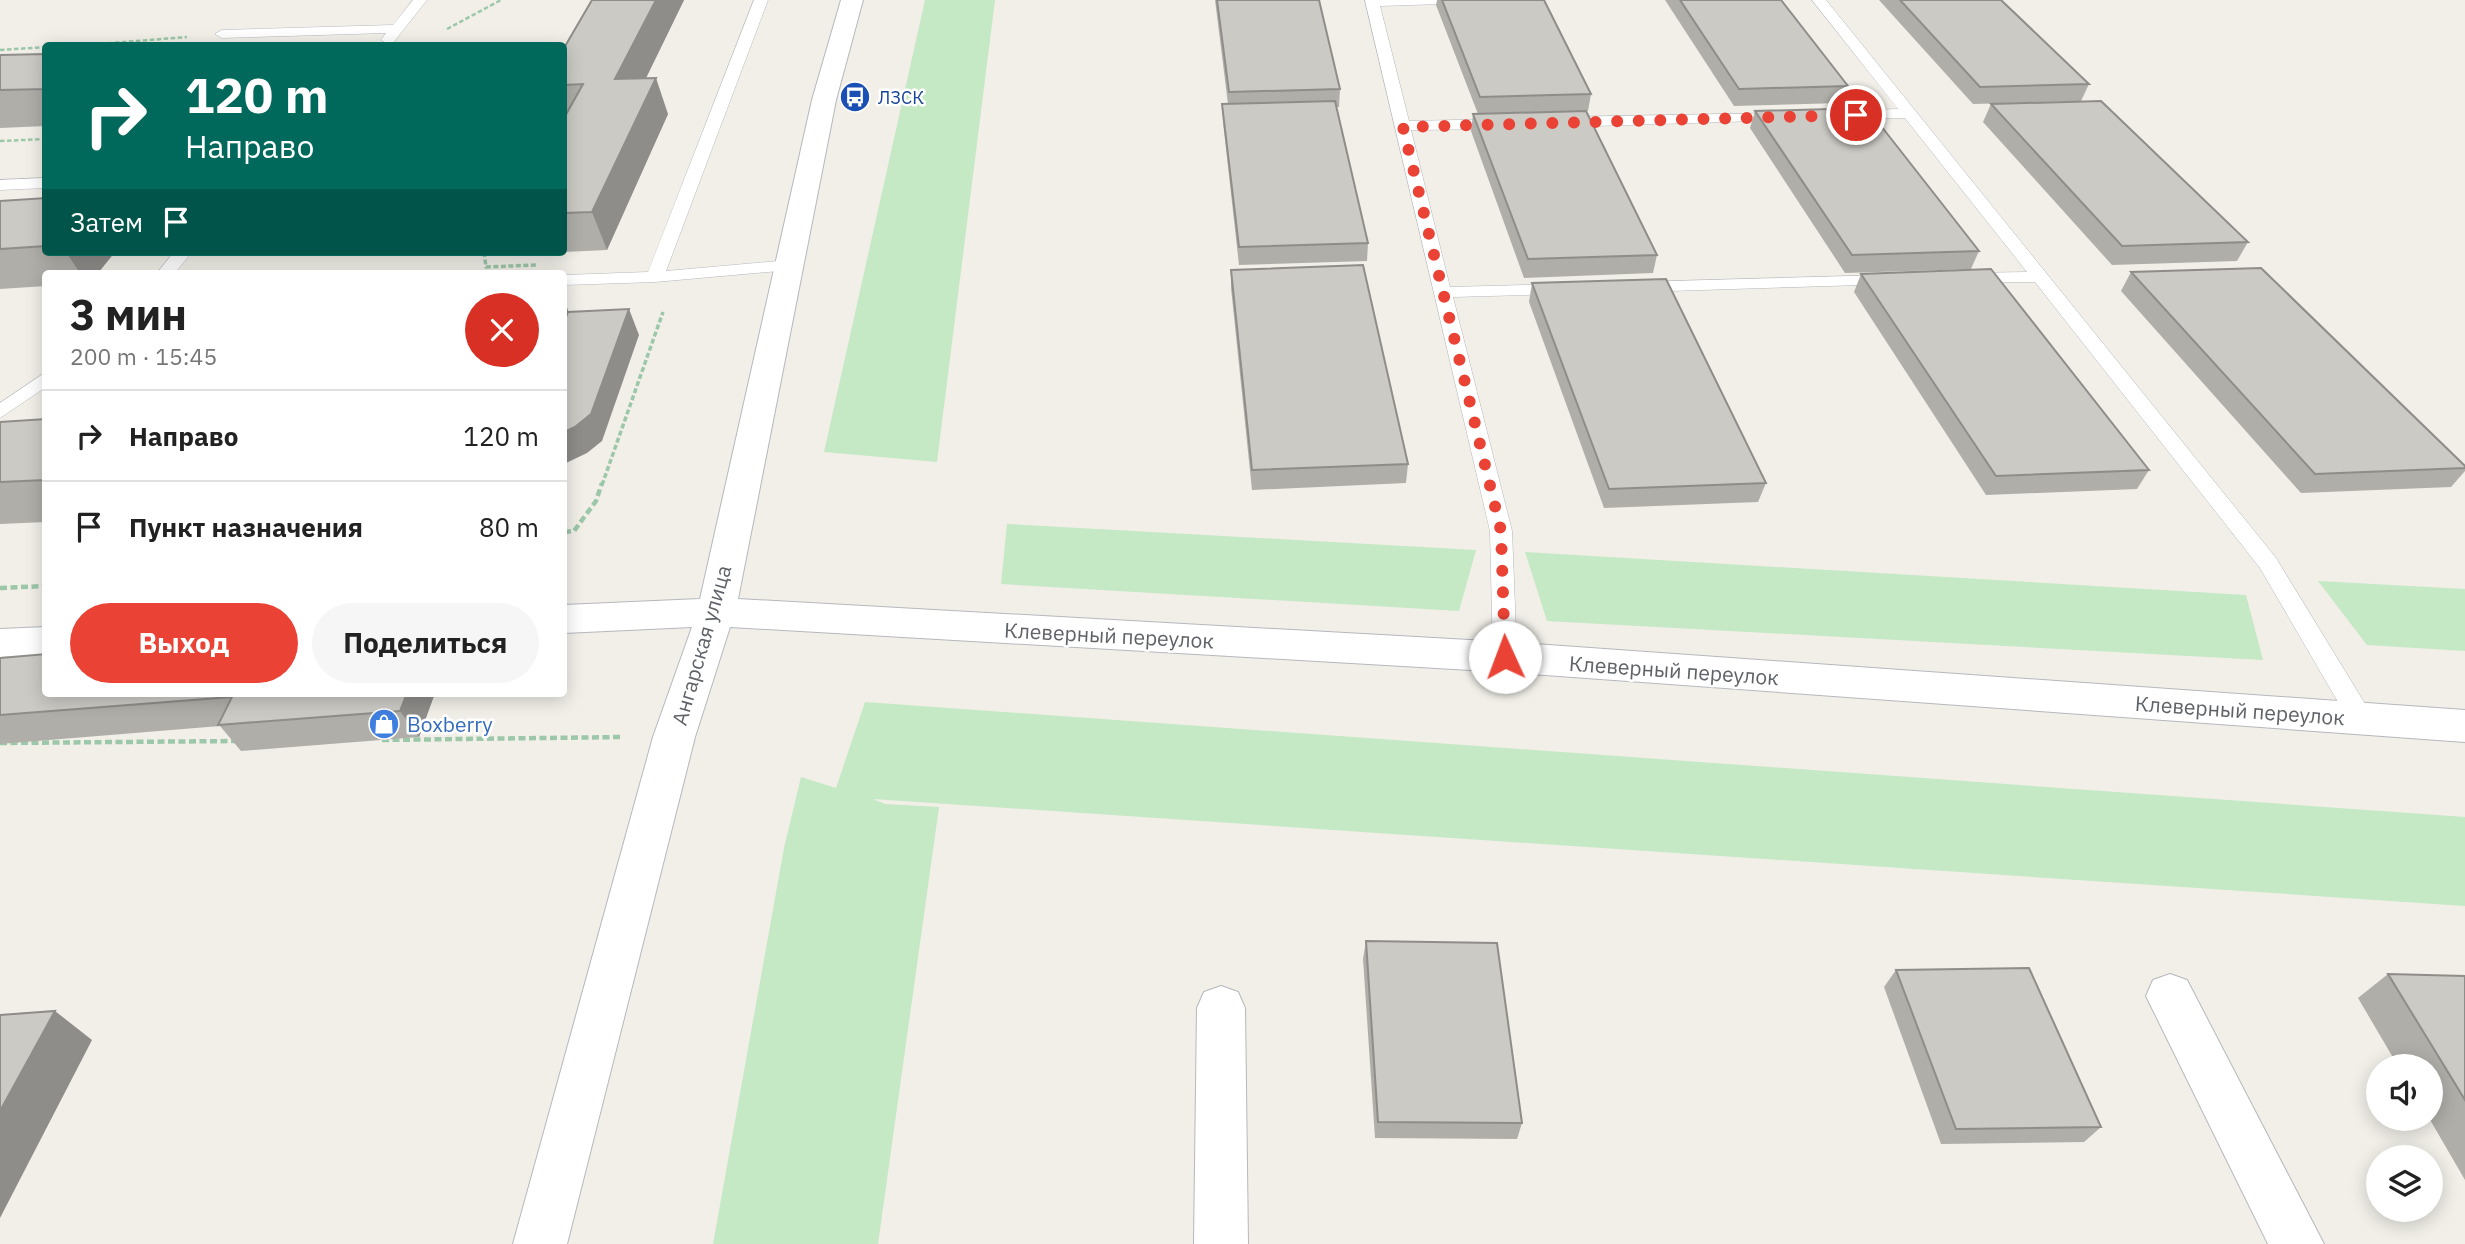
<!DOCTYPE html>
<html lang="ru">
<meta charset="utf-8">
<style>
:root{--surface:#fff;--page:#f6f6f6;--text:#222;--muted:#767676;--line:#e0e0e0;--accent:#ea4335}
body{margin:0;font-family:"IBM Plex Sans",sans-serif;background:var(--page);color:var(--text);height:100vh;display:flex;flex-direction:column;font-size:26px;white-space:nowrap}
*{box-sizing:border-box;margin:0}
p{font-size:23px;color:var(--muted)}
.icon{flex:none;width:38px;height:38px;fill:none;stroke:currentColor;stroke-width:2;stroke-linecap:round;stroke-linejoin:round}
.map{position:relative;flex:1;overflow:hidden}
.panel{position:absolute;left:42px;top:270px;width:525px;height:427px;display:flex;flex-direction:column;background:var(--surface);border-radius:7px;box-shadow:0 4px 18px #0003}
.panel>*{flex:none}
.hud{position:absolute;left:42px;top:42px;width:525px;height:214px;border-radius:7px;box-shadow:0 4px 18px #0003;background:#00695c;color:#fff;overflow:hidden}
.controls{position:absolute;left:2366px;top:1054px;display:grid;gap:14px}
.controls a{display:grid;place-items:center;width:77px;height:77px;border-radius:50%;background:var(--surface);box-shadow:0 4px 18px #0003;font-size:35px}
.pin{position:absolute;display:grid;place-items:center;width:60px;height:60px;color:#fff;margin:-30px;border:4px solid #fff;border-radius:50%;box-shadow:0 2px 7px #0007}
.me{position:absolute;width:77px;margin:-38px;rotate:358deg;stroke-linejoin:round;filter:drop-shadow(0 0 5px #0008)}
.turn{display:flex;align-items:center;gap:24px;height:147px;padding:0 28px;font-size:32px}
.turn .icon{width:91px;height:91px;stroke-width:2.5}
.turn b{display:block;font-size:49px;line-height:60px}
.then{display:flex;align-items:center;height:66px;padding:0 28px;background:#0003;gap:14px;font-size:26px}
.round{display:grid;place-items:center;flex:none;width:74px;height:74px;border-radius:37px;background:var(--page)}
.summary{display:flex;align-items:center;justify-content:space-between;height:119px;padding:0 28px}
h1{font-size:42px;font-weight:800;line-height:52px}
.action{display:flex;gap:14px;margin-top:auto;padding:14px 28px}
.action a{flex:1;height:80px;border-radius:42px;background:var(--accent);color:#fff;font-size:28px;font-weight:800;line-height:80px;text-align:center}
.action a+a{background:var(--page);color:var(--text)}
ul{padding:0;list-style:none}
li{display:flex;align-items:center;gap:21px;height:91px;padding:0 28px;border-top:2px solid var(--line)}
li div{flex:1}
li b{display:block;font-size:26px}
li em{font-style:normal}
.map>svg:first-child{display:block}
.green{fill:#c5e8c5}
.lines{fill:none;stroke-linecap:round;stroke-linejoin:round}
.lane-casing{stroke:#b5b8bc;stroke-width:1}
.street-casing{stroke:#b5b8bc;stroke-width:2}
.path-far2{stroke:#9cc7a9;stroke-width:2.5;stroke-dasharray:4.5 2.5;stroke-linecap:butt}
.path-far1{stroke:#9cc7a9;stroke-width:3.5;stroke-dasharray:5 2.5;stroke-linecap:butt}
.path{stroke:#9cc7a9;stroke-width:4.5;stroke-dasharray:7 3.5;stroke-linecap:butt}
.lane{fill:#fff;fill-rule:evenodd}
.street{fill:#fff;fill-rule:evenodd}
.wall{fill:#afaea9}
.shaded-wall{fill:#8f8d8a}
.building{fill:#cccac5;stroke:#8f8d8a;stroke-width:2}
.route{stroke:#ea4335;stroke-width:12;stroke-dasharray:0 21.6}
.labels{text-anchor:middle;dominant-baseline:central;stroke-width:5;stroke-linejoin:round;paint-order:stroke}
.far-transit-label{font-size:18px;fill:#164399;stroke:#fff;text-anchor:start}
.street-label{font-size:21px;fill:#5f6368;stroke:#fff}
.shop-label{font-size:21px;fill:#366cbe;stroke:#fff;text-anchor:start}
</style>
<div class="map">
<svg width="2465" height="1244" viewBox="0 0 2465 1244">
<rect width="100%" height="100%" fill="#f1efe8"/>
<!-- green -->
<g class="green">
<polygon points="925,0 995,0 937,462 824,452"/>
<polygon points="1007,524 1476,550 1459,611 1001,584"/>
<polygon points="1525,552 2246,595 2263,660 1547,621"/>
<polygon points="2318,581 2465,589 2465,651 2367,645"/>
<polygon points="865,702 2465,817 2465,906 873,799 885,804 939,807 878,1244 713,1244 784,848 801,777 836,788"/>
</g>
<g class="lines">
<!-- lane casing -->
<g class="lane-casing">
<g id="lane">
<polygon points="413,0 427,0 393,43 388,44 381,40 386,33 222,38 215,34 222,30 393,25"/>
<polygon points="754,0 768,0 666,271 790,260 799,265 790,270 655,282 564,285 564,275 648,272"/>
<polygon points="1365,0 1448,0 1441,4 1380,6 1409,121 1501,119 1509,124 1501,129 1411,130 1450,287 1562,284 1571,289 1562,294 1453,297 1512,531 1517,657 1513,663 1505,666 1497,663 1493,657 1490,531"/>
<polygon points="1812,0 1826,0 2276,558 2370,712 2373,719 2370,726 2361,728 2352,726 2260,568 2035,282 1961,282 1958,278 1967,273 2027,272 1905,118 1838,118 1836,115 1843,111 1898,109"/>
<polygon points="1784,113 1791,117 1789,120 1563,127 1555,122 1563,117"/>
<polygon points="46,178 46,188 0,190 0,180"/>
<polygon points="174,252 192,252 175,273 157,273"/>
<polygon points="1887,275 1896,280 1893,284 1638,292 1629,287 1638,282"/>
<polygon points="46,372 46,387 0,418 0,403"/>
</g>
</g>
<!-- street casing -->
<g class="street-casing">
<g id="street">
<polygon points="841,0 863,0 836,100 738,599 1505,642 2465,710 2465,742 1505,672 730,627 695,737 567,1244 513,1244 653,737 692,627 564,633 564,605 700,599 812,100"/>
<polygon points="46,627 46,655 0,657 0,629"/>
<polygon points="2170,974 2187,980 2324,1244 2268,1244 2146,996 2153,980"/>
<polygon points="1221,986 1238,992 1245,1008 1248,1244 1194,1244 1197,1008 1204,992"/>
</g>
</g>
<!-- path-far2 -->
<g class="path-far2">
<polyline points="447,29 501,0"/>
<polyline points="73,46 187,37"/>
<polyline points="0,50 46,47"/>
<polyline points="0,141 46,139"/>
</g>
<!-- path-far1 -->
<g class="path-far1">
<polyline points="484,252 486,267 536,265"/>
<polyline points="602,485 663,312"/>
</g>
<!-- path -->
<g class="path">
<polyline points="564,532 574,531 596,501 602,483"/>
<polyline points="0,588 46,586"/>
<polyline points="382,740 622,737"/>
<polyline points="0,743 237,741"/>
</g>
<!-- lane -->
<use href="#lane" class="lane"/>
<!-- street -->
<use href="#street" class="street"/>
</g>
<!-- wall -->
<g class="wall">
<polygon points="592,0 684,0 646,78 668,114 607,250 564,252 564,48"/>
<polygon points="1215,0 1319,0 1340,89 1339,107 1336,107 1368,243 1367,261 1239,265 1223,122 1222,104 1228,104"/>
<polygon points="1437,0 1544,0 1591,94 1588,111 1586,111 1657,255 1653,273 1524,278 1471,131 1473,114 1478,114 1436,5"/>
<polygon points="1665,0 1781,0 1848,86 1842,103 1734,106"/>
<polygon points="1879,0 2001,0 2089,84 2081,101 1973,104"/>
<polygon points="46,54 46,126 0,128 0,55"/>
<polygon points="1991,104 2248,242 2237,261 2112,265 1983,122"/>
<polygon points="1755,111 1979,251 1971,269 1845,273 1750,128"/>
<polygon points="46,198 46,252 115,252 98,273 46,273 46,286 0,289 0,201"/>
<polygon points="1231,270 1408,464 1406,483 1252,490 1231,288"/>
<polygon points="2131,272 2465,466 2465,471 2451,487 2301,493 2121,291"/>
<polygon points="1861,274 2149,470 2137,489 1986,495 1854,292"/>
<polygon points="1532,283 1766,483 1758,502 1604,508 1529,302"/>
<polygon points="46,419 46,522 0,524 0,422"/>
<polygon points="0,658 435,693 419,737 241,751 220,726 0,744"/>
<polygon points="1366,941 1522,1123 1517,1139 1375,1138 1363,959"/>
<polygon points="1896,970 2101,1127 2084,1142 1941,1144 1884,987"/>
<polygon points="2388,974 2465,976 2465,1180 2429,1118 2431,1118 2431,1066 2398,1066 2358,998"/>
</g>
<!-- shaded-wall -->
<g class="shaded-wall">
<polygon points="656,0 684,0 628,115 615,79"/>
<polygon points="656,78 668,114 607,250 592,212"/>
<polygon points="66,252 115,252 98,273 80,273"/>
<polygon points="564,300 579,338 564,371"/>
<polygon points="629,309 639,335 602,441 587,453 564,464 564,432"/>
<polygon points="407,693 435,693 419,737 400,711"/>
<polygon points="55,1011 92,1040 0,1218 0,1111"/>
</g>
<!-- building -->
<g class="building">
<polygon points="592,0 656,0 615,79 656,78 592,212 564,213 564,118 583,84 564,85 564,48"/>
<polygon points="1217,0 1319,0 1340,89 1229,92"/>
<polygon points="1442,0 1544,0 1591,94 1480,97"/>
<polygon points="1680,0 1781,0 1848,86 1739,89"/>
<polygon points="1900,0 2001,0 2089,84 1980,87"/>
<polygon points="46,54 46,89 0,90 0,55"/>
<polygon points="1335,101 1368,243 1239,247 1222,104"/>
<polygon points="2101,101 2248,242 2122,246 1991,104"/>
<polygon points="1867,108 1979,251 1852,255 1755,111"/>
<polygon points="1586,111 1657,255 1528,259 1473,114"/>
<polygon points="46,198 46,246 0,249 0,201"/>
<polygon points="1363,265 1408,464 1252,470 1231,270"/>
<polygon points="2261,268 2465,466 2465,468 2315,474 2131,272"/>
<polygon points="1991,269 2149,470 1996,476 1861,274"/>
<polygon points="1666,279 1766,483 1609,489 1532,283"/>
<polygon points="629,309 591,414 575,427 564,432 564,322 568,312"/>
<polygon points="46,419 46,480 0,482 0,422"/>
<polygon points="46,654 46,693 407,693 400,711 218,725 232,697 0,715 0,658"/>
<polygon points="1366,941 1497,943 1522,1123 1378,1122"/>
<polygon points="2029,968 2101,1127 1956,1129 1896,970"/>
<polygon points="2388,974 2465,976 2465,1100"/>
<polygon points="55,1011 0,1111 0,1015"/>
</g>
<g class="lines">
<!-- route -->
<polyline class="route" points="1505,657 1501,531 1403,127 1856,115"/>
</g>
<!-- icons -->
<defs>
<g id="bus-disc" transform="scale(1.575)"><circle r="9.5" fill="#1a4fb4" stroke="#fff"/><path d="M-5-6H5V4H4V6H2V4H-2V6H-4V4H-5ZM-3.5-4V0h7V-4ZM-3.5 1.2v1.5H-2V1.2ZM2 1.2v1.5H3.5V1.2Z" fill="#fff"/></g>
<g id="shop-disc" transform="scale(1.575)"><circle r="9.5" fill="#3f7fe0" stroke="#fff"/><path d="M-5-2.5h2.3a2.7 3.5 0 0 1 5.4 0H5L5.5 6h-11ZM-1.5-2.5h3a1.5 2.3 0 0 0-3 0Z" fill="#fff"/></g>
</defs>
<g fill-rule="evenodd">
<use href="#bus-disc" x="855" y="97"/>
<use href="#shop-disc" x="384" y="724"/>
</g>
<g class="labels">
<!-- far-transit labels -->
<g class="far-transit-label">
<text x="878" y="97">ЛЗСК</text>
</g>
<!-- street labels -->
<g class="street-label">
<text transform="translate(1109 635) rotate(3)">Клеверный переулок</text>
<text transform="translate(701 645) rotate(-74)">Ангарская улица</text>
<text transform="translate(1674 670) rotate(4)">Клеверный переулок</text>
<text transform="translate(2240 710) rotate(4)">Клеверный переулок</text>
</g>
<!-- shop labels -->
<g class="shop-label">
<text x="407" y="724">Boxberry</text>
</g>
</g>
</svg>
<div class="controls">
<a><svg class="icon" aria-label="sound" viewBox="0 0 24 24"><path d="M4 9h4l5-4v14l-5-4H4zM17 9q2 3 0 6"/></svg></a>
<a><svg class="icon" aria-label="layers" viewBox="0 0 24 24"><path d="M12 4l9 5-9 5-9-5zM3 14l9 5 9-5"/></svg></a>
</div>
<div class="pin" style="left:1856px;top:115px;background:#d93025"><svg class="icon" aria-label="arrive" viewBox="0 0 24 24"><path d="M6 21V4h12l-3 4 3 4H6"/></svg></div>
<svg class="me" style="left:1505px;top:657px" viewBox="-20 -20 40 40"><circle r="19" fill="#fff"/><path d="M0-13L10 11 0 6-10 11z" fill="#ea4335"/></svg>
<div class="hud">
<div class="turn"><svg class="icon" aria-label="right" viewBox="0 0 24 24"><path d="M7 20v-9h11M14 6l5 5-5 5"/></svg><div><b>120 m</b>Направо</div></div>
<div class="then">Затем<svg class="icon" aria-label="arrive" viewBox="0 0 24 24"><path d="M6 21V4h12l-3 4 3 4H6"/></svg></div>
</div>
<section class="panel">
<div class="summary"><div><h1>3 мин</h1><p>200 m · 15:45</p></div><a class="round" style="background:#d93025;color:#fff"><svg class="icon" aria-label="close" viewBox="0 0 24 24"><path d="M6 6l12 12M18 6L6 18"/></svg></a></div>
<ul>
<li><svg class="icon" aria-label="right" viewBox="0 0 24 24"><path d="M7 20v-9h11M14 6l5 5-5 5"/></svg><div><b>Направо</b></div><em>120 m</em></li>
<li><svg class="icon" aria-label="arrive" viewBox="0 0 24 24"><path d="M6 21V4h12l-3 4 3 4H6"/></svg><div><b>Пункт назначения</b></div><em>80 m</em></li>
</ul>
<div class="action"><a>Выход</a><a>Поделиться</a></div>
</section>
</div>
